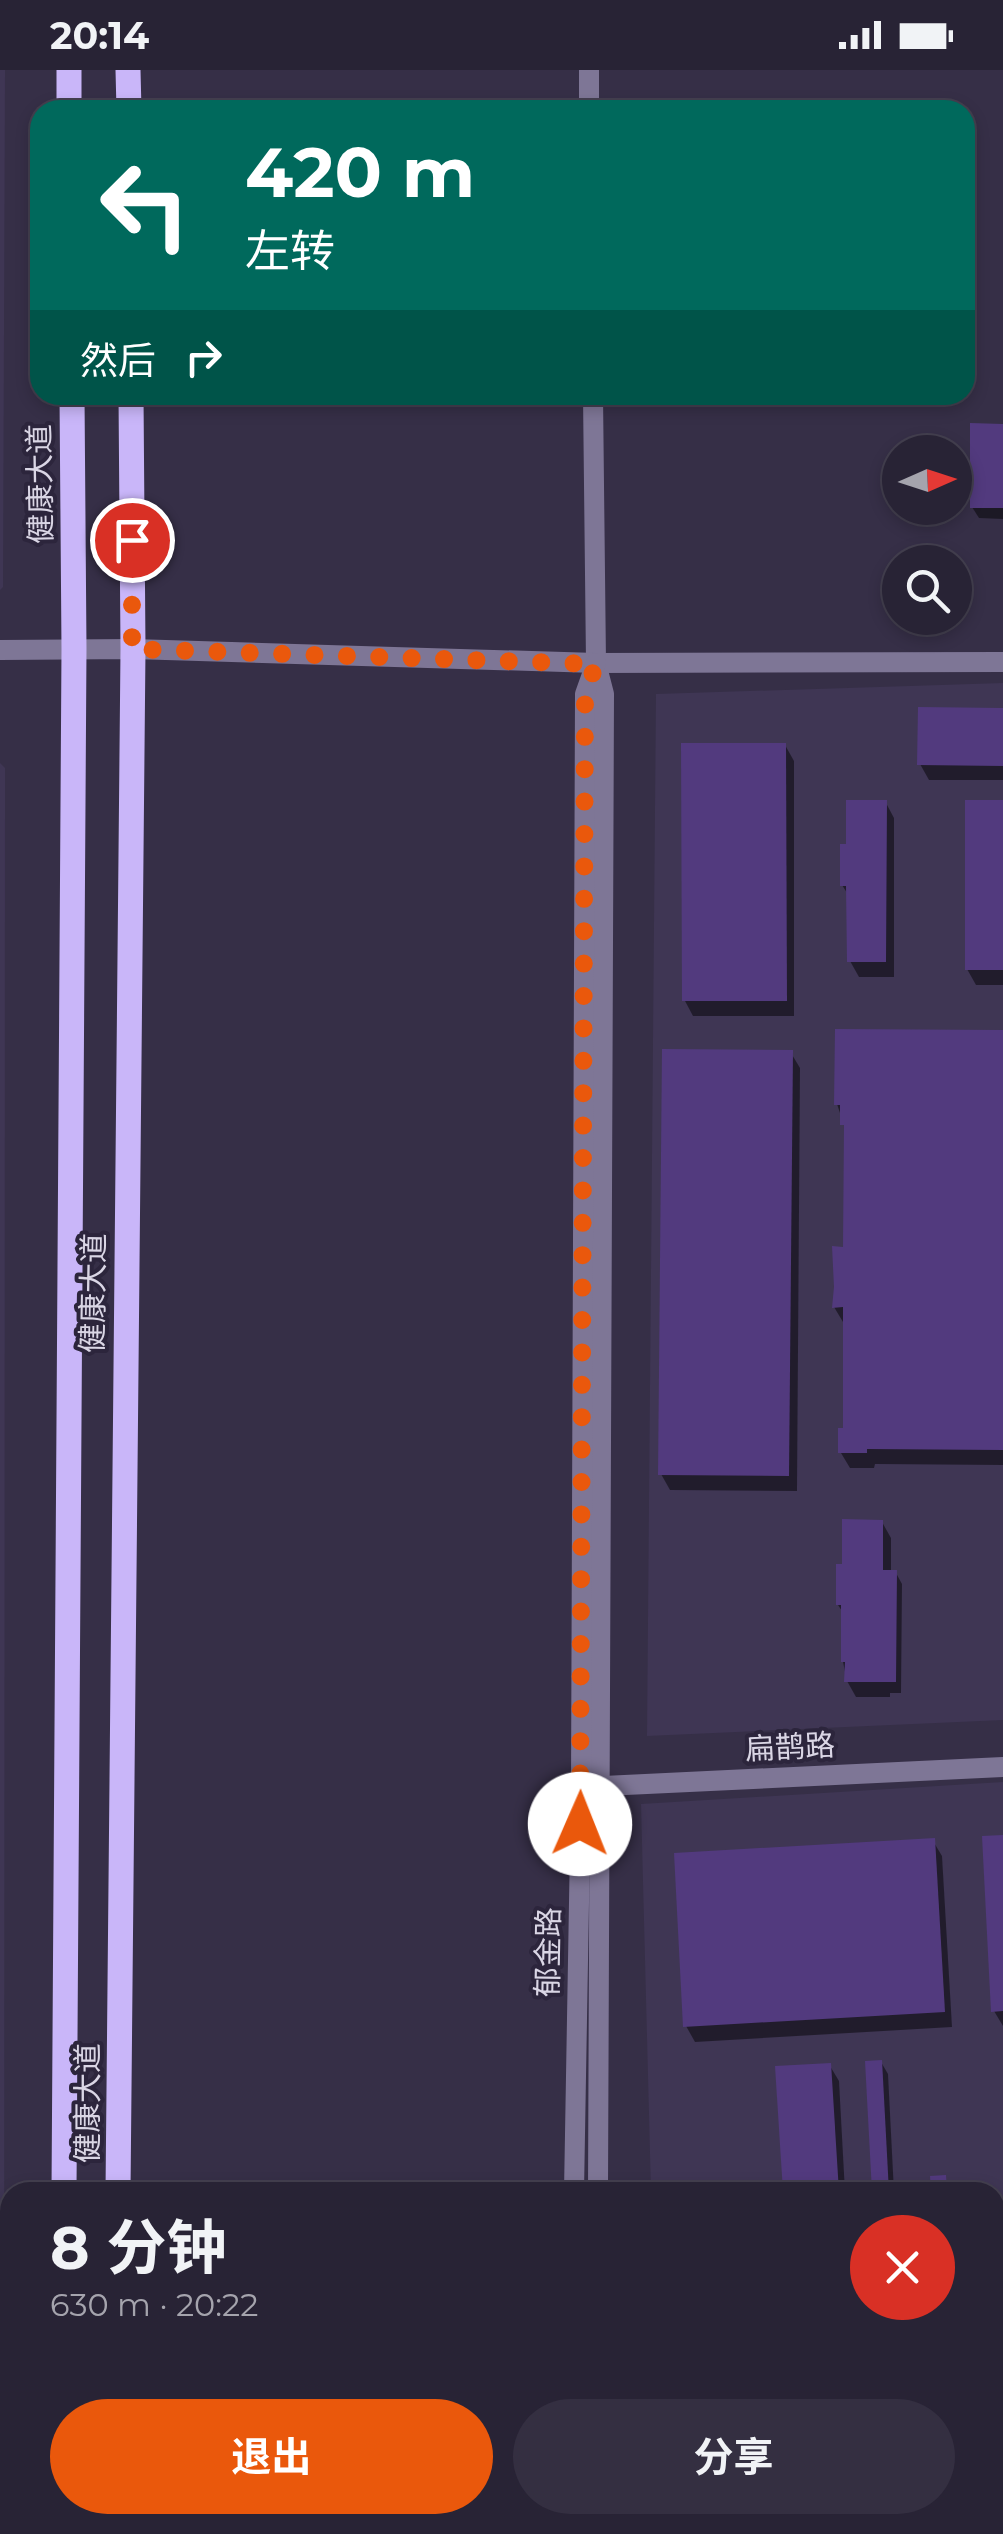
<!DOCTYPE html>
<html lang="zh">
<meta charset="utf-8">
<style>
:root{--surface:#282335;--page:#342f41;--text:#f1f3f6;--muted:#a5a4ad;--line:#444050;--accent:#ea580c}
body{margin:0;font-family:Montserrat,"Noto Sans SC",sans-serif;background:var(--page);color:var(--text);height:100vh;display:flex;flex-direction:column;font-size:38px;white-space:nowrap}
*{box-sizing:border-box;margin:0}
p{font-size:32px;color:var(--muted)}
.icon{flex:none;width:55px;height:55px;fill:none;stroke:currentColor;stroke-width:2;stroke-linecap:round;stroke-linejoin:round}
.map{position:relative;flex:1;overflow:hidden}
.details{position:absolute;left:0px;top:2112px;width:1005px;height:352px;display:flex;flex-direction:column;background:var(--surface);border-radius:30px 30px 0 0;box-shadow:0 5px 15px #0003,0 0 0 2px var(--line)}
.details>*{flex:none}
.hud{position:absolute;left:30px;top:30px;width:945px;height:305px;border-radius:30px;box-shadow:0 5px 15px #0003,0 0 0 2px var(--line);background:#00695c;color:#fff;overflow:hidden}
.needle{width:65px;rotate:87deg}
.controls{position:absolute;left:882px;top:365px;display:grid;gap:20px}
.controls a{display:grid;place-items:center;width:90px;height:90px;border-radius:50%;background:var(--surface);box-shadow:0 5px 15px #0003,0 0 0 2px var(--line);font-size:50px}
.pin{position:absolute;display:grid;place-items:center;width:85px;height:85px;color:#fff;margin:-42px;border:5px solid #fff;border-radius:50%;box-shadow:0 2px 10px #0007}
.me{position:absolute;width:110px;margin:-55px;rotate:1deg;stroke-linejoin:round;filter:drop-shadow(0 0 8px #0008)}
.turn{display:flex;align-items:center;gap:35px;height:210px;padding:0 50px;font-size:45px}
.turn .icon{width:130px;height:130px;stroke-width:2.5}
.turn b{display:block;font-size:70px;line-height:85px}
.then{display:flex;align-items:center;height:95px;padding:0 50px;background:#0003;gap:20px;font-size:38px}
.round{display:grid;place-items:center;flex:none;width:105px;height:105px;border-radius:52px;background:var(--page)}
.overview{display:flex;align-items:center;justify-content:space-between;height:170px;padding:0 50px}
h1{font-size:60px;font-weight:700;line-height:75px}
.cta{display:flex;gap:20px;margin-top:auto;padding:20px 50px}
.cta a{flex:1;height:115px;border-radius:60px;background:var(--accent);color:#fff;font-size:40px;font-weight:700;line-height:115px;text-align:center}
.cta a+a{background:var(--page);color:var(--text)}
.status{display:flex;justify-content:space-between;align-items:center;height:70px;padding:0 50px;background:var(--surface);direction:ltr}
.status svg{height:28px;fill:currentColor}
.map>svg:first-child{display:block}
.built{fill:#3f3654}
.shadow{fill:#0007}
.building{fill:#523a7e}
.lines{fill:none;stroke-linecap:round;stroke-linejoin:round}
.minor{stroke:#7e7696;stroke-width:20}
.tertiary{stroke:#7e7696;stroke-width:20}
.primary{stroke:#c9b6f9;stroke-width:25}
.route{stroke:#ea580c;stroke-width:18;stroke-dasharray:0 32.4}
.labels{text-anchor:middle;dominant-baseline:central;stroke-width:8;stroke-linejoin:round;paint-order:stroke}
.street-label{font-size:30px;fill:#dad6e5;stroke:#2c253c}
</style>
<div class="status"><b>20:14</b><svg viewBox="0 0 49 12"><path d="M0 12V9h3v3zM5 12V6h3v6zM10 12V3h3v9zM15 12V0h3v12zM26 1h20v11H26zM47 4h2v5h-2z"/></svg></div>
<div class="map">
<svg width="1003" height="2464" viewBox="0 0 1003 2464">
<rect width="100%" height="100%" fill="#362f47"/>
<!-- built -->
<g class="built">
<polygon points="0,0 5,0 3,517 0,520"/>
<polygon points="1003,613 1003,1650 647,1666 656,624"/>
<polygon points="0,693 5,698 4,2431 0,2434"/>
<polygon points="1003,1712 1003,2452 995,2452 995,2122 651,2122 641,1734"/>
<polygon points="660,2455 906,2455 660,2462"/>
</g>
<!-- shadow -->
<g class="shadow">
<polygon points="1003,356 1003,449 979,448 972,437"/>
<polygon points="1003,640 1003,710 929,710 920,694"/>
<polygon points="785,675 794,691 794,946 693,946 685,931"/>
<polygon points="886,733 894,748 894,907 859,907 850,891 849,826 842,815 848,777"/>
<polygon points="1003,733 1003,915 976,915 967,899"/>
<polygon points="1003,963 1003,1395 875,1394 874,1398 850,1398 841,1383 845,1360 843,1252 834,1237 845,1179 846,1061 837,1034"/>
<polygon points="791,983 800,998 797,1421 670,1420 661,1404"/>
<polygon points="882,1452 891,1468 891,1503 896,1503 902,1514 901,1623 890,1623 890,1627 856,1627 847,1611 843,1592 844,1544 838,1535 844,1496"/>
<polygon points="1003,1767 1003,1956 994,1941"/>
<polygon points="933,1771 942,1786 952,1957 695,1972 686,1956"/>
<polygon points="881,1992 888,2004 894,2122 875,2122 868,1993"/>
<polygon points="830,1996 839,2011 845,2122 785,2122 778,1999"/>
</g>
<!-- building -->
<g class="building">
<polygon points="970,353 1003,354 1003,438 970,438"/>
<polygon points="918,637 1003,638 1003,696 917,695"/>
<polygon points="681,673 786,673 787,931 682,931"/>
<polygon points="846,730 887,730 886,892 847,892 846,816 840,816 840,774 846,774"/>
<rect x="965" y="730" width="38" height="170"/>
<polygon points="835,959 1003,960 1003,1380 867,1379 867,1383 838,1383 838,1358 843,1358 843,1237 832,1238 834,1217 832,1176 843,1177 844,1055 840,1055 840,1035 834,1035"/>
<polygon points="662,979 793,980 789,1406 658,1405"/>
<polygon points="842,1449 883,1450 883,1500 897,1500 896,1612 844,1612 845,1592 841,1592 841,1535 836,1535 836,1494 842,1494"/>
<polygon points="1003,1765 1003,1941 991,1942 982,1766"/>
<polygon points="935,1768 945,1942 683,1957 674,1783"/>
<polygon points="882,1990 889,2122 872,2122 865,1991"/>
<polygon points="831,1993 839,2122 783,2122 775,1996"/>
<polygon points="946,2105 947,2122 931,2122 930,2106"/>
</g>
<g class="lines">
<!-- minor -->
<polyline class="minor" points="583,1717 1003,1697"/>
<!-- tertiary -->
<g class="tertiary">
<polyline points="589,0 589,40"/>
<polyline points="593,325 596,593 604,624 598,2122"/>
<polyline points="0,580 133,579 596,593 1003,592"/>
<polyline points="574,2122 581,1717 585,624 596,593"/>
<polyline points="569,2464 569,2455"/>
<polyline points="597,2464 597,2455"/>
</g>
<!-- primary -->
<g class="primary">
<polyline points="69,0 69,40"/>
<polyline points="128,0 129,40"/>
<polyline points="64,2122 74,579 72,325"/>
<polyline points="118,2122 133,579 131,325"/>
<polyline points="63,2464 63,2455"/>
<polyline points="116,2464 116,2455"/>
</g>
</g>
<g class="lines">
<!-- route -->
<polyline class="route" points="132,470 132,579 596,594 585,624 580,1754"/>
</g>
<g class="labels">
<!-- street labels -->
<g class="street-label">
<text transform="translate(40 414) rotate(-91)">健康大道</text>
<text transform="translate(93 1223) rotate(-89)">健康大道</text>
<text transform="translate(790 1677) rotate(-3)">扁鹊路</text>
<text transform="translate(548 1882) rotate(-89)">郁金路</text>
<text transform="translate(87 2033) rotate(-90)">健康大道</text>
</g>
</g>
</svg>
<div class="controls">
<a><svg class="needle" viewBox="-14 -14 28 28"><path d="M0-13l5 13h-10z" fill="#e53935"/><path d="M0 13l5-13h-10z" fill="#a5a4ad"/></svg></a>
<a><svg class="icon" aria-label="search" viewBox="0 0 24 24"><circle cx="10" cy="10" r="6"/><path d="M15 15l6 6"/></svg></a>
</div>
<div class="pin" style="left:132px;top:470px;background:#d93025"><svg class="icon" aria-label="arrive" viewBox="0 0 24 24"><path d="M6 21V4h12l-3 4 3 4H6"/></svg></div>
<svg class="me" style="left:580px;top:1754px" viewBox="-20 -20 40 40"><circle r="19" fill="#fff"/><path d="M0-13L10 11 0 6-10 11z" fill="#ea580c"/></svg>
<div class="hud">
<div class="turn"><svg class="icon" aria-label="left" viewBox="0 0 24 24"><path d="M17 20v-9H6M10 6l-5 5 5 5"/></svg><div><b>420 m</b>左转</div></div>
<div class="then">然后<svg class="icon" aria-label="right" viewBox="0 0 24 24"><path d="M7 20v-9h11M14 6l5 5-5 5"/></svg></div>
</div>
<section class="details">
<div class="overview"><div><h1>8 分钟</h1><p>630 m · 20:22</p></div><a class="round" style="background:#d93025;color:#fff"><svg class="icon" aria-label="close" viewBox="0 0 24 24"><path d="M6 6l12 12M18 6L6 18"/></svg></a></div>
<div class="cta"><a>退出</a><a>分享</a></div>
</section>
</div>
